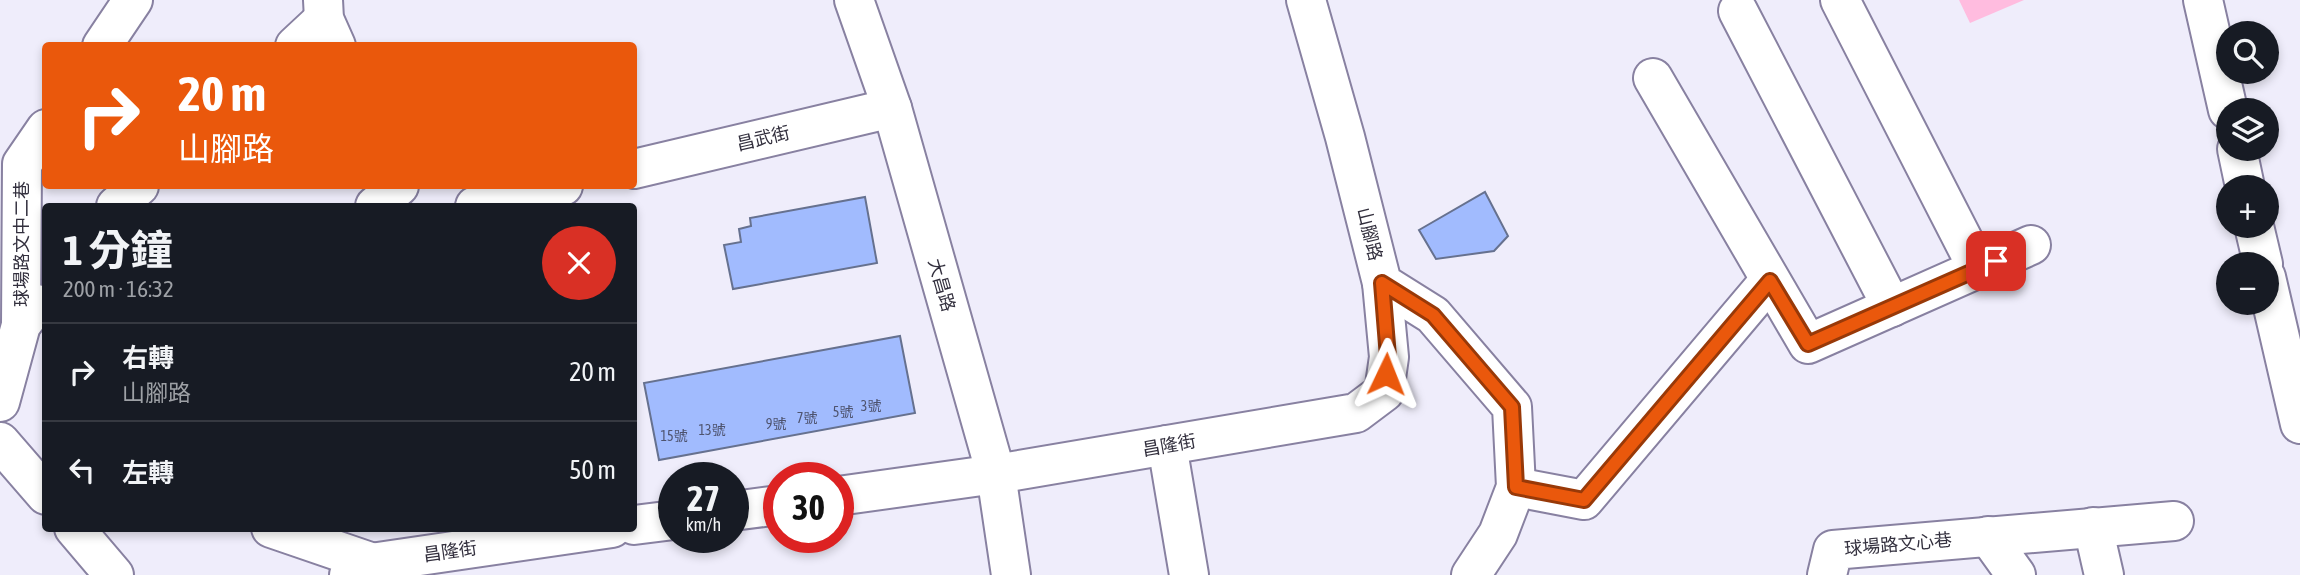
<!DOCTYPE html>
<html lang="zh-TW">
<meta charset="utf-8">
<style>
:root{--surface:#171b24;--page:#242831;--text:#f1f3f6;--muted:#9ea1a6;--line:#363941}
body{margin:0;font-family:"Asap Condensed","Noto Sans TC",sans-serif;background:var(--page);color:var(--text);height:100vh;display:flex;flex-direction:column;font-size:26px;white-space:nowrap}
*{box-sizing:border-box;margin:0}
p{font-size:23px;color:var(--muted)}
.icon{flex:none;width:38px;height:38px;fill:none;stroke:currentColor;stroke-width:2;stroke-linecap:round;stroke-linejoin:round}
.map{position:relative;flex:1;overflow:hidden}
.panel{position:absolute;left:42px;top:203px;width:595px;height:329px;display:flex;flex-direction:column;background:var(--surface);border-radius:7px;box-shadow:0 4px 10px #0003}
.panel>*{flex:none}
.guide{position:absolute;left:42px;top:42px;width:595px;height:147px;border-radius:7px;box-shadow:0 4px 10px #0003;background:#ea580c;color:#fff;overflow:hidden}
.controls{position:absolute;left:2216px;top:21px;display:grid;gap:14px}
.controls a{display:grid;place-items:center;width:63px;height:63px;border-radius:50%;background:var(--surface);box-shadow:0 4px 10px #0003;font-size:35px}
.speed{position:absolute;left:658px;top:462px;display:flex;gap:14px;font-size:35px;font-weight:700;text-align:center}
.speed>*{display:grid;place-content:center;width:91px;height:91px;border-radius:50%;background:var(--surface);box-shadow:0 4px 10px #0003;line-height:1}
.speed small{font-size:18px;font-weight:400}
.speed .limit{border:10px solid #d22;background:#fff;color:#111}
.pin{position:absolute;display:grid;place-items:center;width:60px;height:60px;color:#fff;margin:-30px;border-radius:14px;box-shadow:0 4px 10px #0006}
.me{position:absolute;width:77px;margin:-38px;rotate:2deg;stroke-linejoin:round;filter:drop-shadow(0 0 5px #0008)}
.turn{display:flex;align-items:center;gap:24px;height:147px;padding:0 21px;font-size:32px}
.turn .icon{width:91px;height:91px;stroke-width:2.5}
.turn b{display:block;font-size:49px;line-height:60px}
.round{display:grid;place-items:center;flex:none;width:74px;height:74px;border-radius:37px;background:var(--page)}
.head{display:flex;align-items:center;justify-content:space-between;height:119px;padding:0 21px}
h1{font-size:42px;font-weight:700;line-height:52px}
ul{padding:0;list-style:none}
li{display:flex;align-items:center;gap:21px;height:98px;padding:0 21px;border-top:2px solid var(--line)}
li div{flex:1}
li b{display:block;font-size:26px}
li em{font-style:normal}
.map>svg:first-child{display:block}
.green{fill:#ffbcdf}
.building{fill:#a1bbfe;stroke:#66718f;stroke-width:2}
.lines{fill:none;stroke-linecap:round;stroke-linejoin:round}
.minor-casing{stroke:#8881a1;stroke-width:42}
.minor{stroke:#fff;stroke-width:38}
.route-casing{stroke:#983908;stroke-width:18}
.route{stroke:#ea580c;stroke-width:12}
.labels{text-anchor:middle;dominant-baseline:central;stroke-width:6;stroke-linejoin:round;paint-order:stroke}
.number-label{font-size:14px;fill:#4e536e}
.street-label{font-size:18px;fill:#33303e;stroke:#fff}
</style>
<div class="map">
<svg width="2300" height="575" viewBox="0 0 2300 575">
<rect width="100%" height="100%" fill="#efedfb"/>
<!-- green -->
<polygon class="green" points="1959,0 2024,0 1970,23"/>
<!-- building -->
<g class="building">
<polygon points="1485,192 1508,236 1494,251 1436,259 1419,230"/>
<polygon points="865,197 877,263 733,289 724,245 741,242 739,229 751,226 750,218"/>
<polygon points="900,336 915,413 659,460 644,383"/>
</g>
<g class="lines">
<!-- minor casing -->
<g class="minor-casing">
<g id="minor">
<polyline points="323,0 324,19 336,46"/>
<polyline points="854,0 892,108 996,474 1011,575"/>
<polyline points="1306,0 1345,137 1382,283 1433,315 1512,407 1516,487 1498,534 1471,575"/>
<polyline points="1840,0 1978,269"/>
<polyline points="2203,0 2228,110"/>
<polyline points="1738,11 1892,307"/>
<polyline points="102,46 133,0"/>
<polyline points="295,46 324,19"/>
<polyline points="1653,78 1808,344 2031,245"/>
<polyline points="2237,149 2245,187"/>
<polyline points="634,169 892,108"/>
<polyline points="116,206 139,186"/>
<polyline points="375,206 399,186"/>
<polyline points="475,206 563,186"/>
<polyline points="2254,226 2263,264"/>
<polyline points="2266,277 2300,424"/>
<polyline points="21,325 22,164 46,129"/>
<polyline points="0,402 21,325 37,304"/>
<polyline points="0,442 46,495"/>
<polyline points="1167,445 1189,575"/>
<polyline points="1516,487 1584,500 1770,280"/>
<polyline points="838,496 996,474 1356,413 1384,392 1389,357 1382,283"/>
<polyline points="733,511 779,505"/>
<polyline points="634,525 674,520"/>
<polyline points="2093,527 2104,575"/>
<polyline points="74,528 114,575"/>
<polyline points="271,528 385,567"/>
<polyline points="1988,536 2016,575"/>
<polyline points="349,575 371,563 612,528"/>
<polyline points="1827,575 1833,550 2174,521"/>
</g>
</g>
<!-- minor -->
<use href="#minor" class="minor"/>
</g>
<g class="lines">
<!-- route casing -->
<g class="route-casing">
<polyline id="route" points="1386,374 1388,357 1382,283 1433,315 1512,407 1516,487 1584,500 1770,281 1808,344 1996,261"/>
</g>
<!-- route -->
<use href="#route" class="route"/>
</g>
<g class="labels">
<!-- number labels -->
<g class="number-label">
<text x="871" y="406">3號</text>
<text x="843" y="412">5號</text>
<text x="807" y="418">7號</text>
<text x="776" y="424">9號</text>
<text x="712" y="430">13號</text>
<text x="674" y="436">15號</text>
</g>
<!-- street labels -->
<g class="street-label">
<text transform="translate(763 138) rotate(-13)">昌武街</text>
<text transform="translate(1370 234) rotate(76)">山腳路</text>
<text transform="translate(21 244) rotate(-90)">球場路文中二巷</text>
<text transform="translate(942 285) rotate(74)">大昌路</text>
<text transform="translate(1169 445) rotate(-10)">昌隆街</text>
<text transform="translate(1898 544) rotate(-5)">球場路文心巷</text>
<text transform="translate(450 551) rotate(-8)">昌隆街</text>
</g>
</g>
</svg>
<div class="controls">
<a><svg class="icon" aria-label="search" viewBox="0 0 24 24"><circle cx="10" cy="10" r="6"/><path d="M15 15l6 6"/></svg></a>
<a><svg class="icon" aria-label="layers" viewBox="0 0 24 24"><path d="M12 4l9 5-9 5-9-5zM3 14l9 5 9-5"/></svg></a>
<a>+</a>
<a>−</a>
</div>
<div class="speed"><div>27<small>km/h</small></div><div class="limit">30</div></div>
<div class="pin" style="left:1996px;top:261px;background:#d93025"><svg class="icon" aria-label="arrive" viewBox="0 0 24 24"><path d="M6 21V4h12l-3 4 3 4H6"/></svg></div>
<svg class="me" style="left:1386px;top:374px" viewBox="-20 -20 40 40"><path d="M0-17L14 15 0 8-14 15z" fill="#ea580c" stroke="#fff" stroke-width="4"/></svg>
<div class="guide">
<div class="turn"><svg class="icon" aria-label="right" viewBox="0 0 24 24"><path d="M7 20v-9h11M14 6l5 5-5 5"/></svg><div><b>20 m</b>山腳路</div></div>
</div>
<section class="panel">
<div class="head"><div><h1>1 分鐘</h1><p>200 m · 16:32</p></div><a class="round" style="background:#d93025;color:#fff"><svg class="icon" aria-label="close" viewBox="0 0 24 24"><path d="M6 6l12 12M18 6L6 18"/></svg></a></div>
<ul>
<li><svg class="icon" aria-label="right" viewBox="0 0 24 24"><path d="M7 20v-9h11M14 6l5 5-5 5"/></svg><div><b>右轉</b><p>山腳路</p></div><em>20 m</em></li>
<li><svg class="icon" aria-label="left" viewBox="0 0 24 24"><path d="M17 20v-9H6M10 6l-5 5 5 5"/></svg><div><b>左轉</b></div><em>50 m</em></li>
</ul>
</section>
</div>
